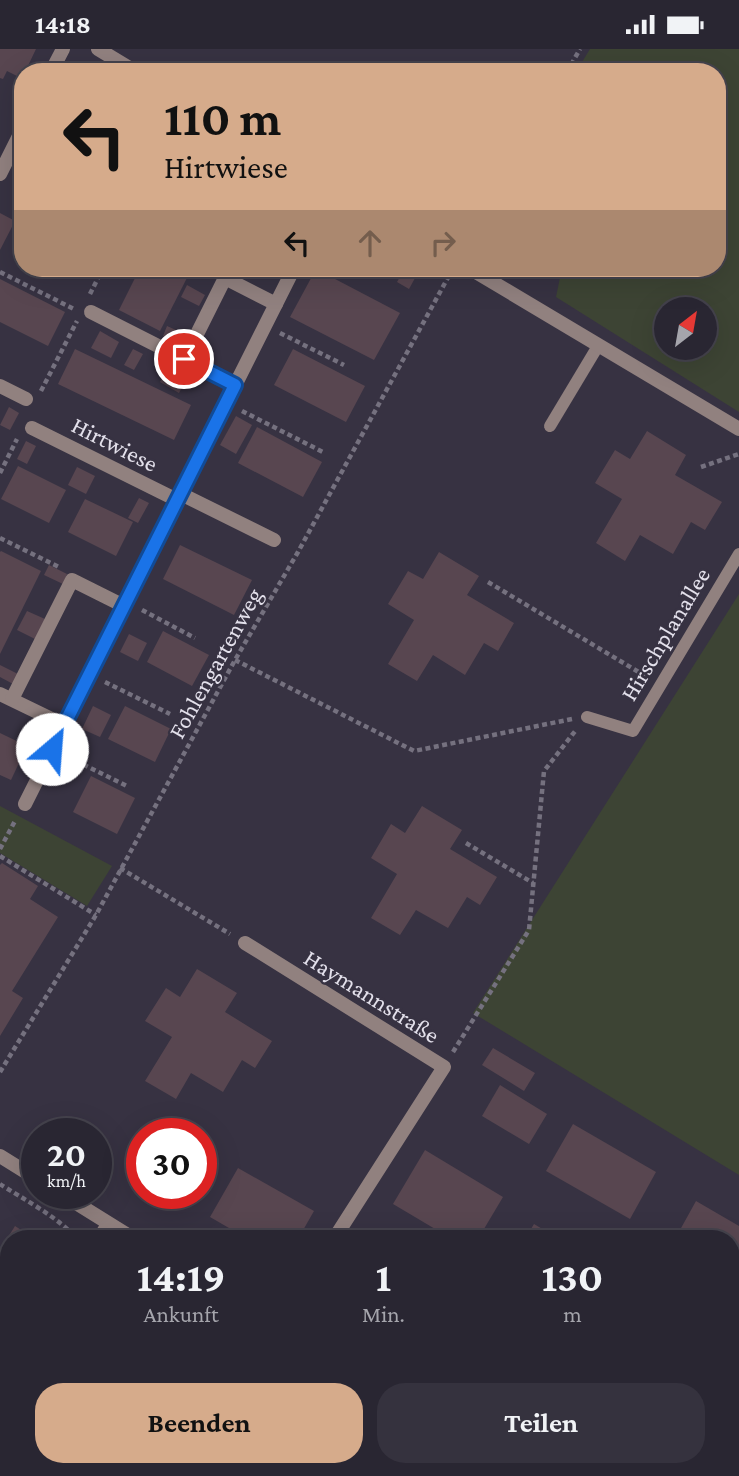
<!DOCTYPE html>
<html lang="de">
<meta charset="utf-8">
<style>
:root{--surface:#292632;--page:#35323e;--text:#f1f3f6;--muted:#a5a5ac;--line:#45434d;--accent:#d6ab8b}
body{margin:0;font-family:"Crimson Pro",serif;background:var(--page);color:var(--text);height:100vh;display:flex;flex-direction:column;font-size:26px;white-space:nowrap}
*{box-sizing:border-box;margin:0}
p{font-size:23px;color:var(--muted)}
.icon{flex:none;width:38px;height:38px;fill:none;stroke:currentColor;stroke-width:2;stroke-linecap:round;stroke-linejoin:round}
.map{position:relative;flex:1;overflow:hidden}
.drawer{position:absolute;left:0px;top:1181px;width:740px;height:247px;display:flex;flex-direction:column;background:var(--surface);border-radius:28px 28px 0 0;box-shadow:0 7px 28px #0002,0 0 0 2px var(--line)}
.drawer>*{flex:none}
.hud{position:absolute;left:14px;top:14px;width:712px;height:214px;border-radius:28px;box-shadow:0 7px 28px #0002,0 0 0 2px var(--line);background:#d6ab8b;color:#111;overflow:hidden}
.needle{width:46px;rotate:31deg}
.buttons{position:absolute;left:654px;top:248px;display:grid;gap:14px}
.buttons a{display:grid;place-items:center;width:63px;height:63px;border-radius:50%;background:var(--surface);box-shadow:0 7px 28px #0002,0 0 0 2px var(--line);font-size:35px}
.speed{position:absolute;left:21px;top:1069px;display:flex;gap:14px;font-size:35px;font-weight:700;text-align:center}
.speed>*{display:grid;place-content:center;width:91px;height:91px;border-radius:50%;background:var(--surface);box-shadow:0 7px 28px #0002,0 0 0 2px var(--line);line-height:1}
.speed small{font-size:18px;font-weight:400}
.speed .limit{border:10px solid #d22;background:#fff;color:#111}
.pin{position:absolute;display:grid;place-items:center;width:60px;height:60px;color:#fff;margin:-30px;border:4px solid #fff;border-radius:50%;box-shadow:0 2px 7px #0007}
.me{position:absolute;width:77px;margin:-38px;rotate:27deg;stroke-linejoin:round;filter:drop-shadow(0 0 5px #0008)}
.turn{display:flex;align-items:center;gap:24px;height:147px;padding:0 35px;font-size:32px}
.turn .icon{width:91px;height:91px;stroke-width:2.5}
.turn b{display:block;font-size:49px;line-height:60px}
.lanes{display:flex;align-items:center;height:66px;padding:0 35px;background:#0003;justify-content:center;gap:35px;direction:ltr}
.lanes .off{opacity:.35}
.eta{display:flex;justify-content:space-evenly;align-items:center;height:119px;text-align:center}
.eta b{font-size:42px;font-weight:700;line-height:49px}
.primary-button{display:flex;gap:14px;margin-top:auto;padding:14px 35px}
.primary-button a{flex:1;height:80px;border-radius:28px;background:var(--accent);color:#111;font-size:28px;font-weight:700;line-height:80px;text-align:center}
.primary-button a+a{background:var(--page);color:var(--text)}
.status{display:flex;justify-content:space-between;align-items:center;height:49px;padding:0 35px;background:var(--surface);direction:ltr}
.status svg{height:19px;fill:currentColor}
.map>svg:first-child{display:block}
.green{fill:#3d4434;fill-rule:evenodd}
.building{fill:#584650}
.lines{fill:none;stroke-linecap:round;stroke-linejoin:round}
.path{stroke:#75717f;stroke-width:4.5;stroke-dasharray:5 3.5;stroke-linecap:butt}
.lane{stroke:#91817f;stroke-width:12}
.street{stroke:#91817f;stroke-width:14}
.route-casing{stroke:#114b97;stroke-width:18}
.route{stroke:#1a73e8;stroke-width:12}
.labels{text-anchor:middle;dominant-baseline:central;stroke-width:5;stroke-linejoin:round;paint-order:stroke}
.street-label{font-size:24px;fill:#e3e0eb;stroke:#373242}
</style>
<div class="status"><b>14:18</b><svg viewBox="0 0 49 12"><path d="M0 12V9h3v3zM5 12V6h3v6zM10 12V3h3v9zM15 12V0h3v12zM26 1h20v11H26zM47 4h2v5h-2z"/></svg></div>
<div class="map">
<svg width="739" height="1427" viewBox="0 0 739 1427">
<rect width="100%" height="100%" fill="#373242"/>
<!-- green -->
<g class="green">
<path d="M 590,0 L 739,0 L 739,363 L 556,248 L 562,219 L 718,219 L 718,23 L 576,23 ZM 667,261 L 705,261 L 705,299 L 667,299 Z"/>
<polygon points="739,545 739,1126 473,964"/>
<polygon points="0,757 112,817 87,857 0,804"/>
</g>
<!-- building -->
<g class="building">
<polygon points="0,0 36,0 25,23 23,23 23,30 7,22 3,30 0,29"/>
<polygon points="0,164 15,172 0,201"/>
<polygon points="140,219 192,219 160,282 119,261"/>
<polygon points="196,219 218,219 212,230 195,221"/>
<polygon points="405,219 420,220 409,240 397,233"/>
<polygon points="316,220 400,264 374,311 290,268"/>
<polygon points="0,230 65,263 48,297 0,273"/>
<polygon points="187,236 205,246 199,257 181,248"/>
<polygon points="167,277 187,286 182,296 163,287"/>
<polygon points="100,282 119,293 111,309 91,299"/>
<polygon points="75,300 191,356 174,391 58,335"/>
<polygon points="133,300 143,305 134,321 124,316"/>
<polygon points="293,300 365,337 346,373 274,336"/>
<polygon points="169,317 188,327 179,344 160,333"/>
<polygon points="9,358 19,364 10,381 0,376"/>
<polygon points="236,367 252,376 236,405 220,396"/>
<polygon points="257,378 322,413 303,448 238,414"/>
<polygon points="647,382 686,406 675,426 722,453 705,481 691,473 673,505 640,486 625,512 596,494 622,450 595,434 615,401 630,410"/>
<polygon points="26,392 36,397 27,415 17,410"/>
<polygon points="18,417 66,441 49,474 1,450"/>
<polygon points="77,418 95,427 86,445 68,436"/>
<polygon points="139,449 149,454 138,474 128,469"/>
<polygon points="85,450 133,473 116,507 68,483"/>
<polygon points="180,496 252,531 234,566 163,530"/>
<polygon points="1,502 41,522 0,605 0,503"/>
<polygon points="439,503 479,527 467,546 514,574 498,602 484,594 465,626 433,606 417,632 388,615 414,571 388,555 408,522 423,530"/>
<polygon points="49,516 67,525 63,535 44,526"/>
<polygon points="27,562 45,570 35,590 17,581"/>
<polygon points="163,582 209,606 192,637 147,613"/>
<polygon points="129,585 147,594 138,612 120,603"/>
<polygon points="0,616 18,625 13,635 0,628"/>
<polygon points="93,657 111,666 100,688 82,680"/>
<polygon points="125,657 171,680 155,713 108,690"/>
<polygon points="34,673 46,679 37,697 25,691"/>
<polygon points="0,684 27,697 11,731 0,726"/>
<polygon points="91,727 135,749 117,785 73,763"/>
<polygon points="422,757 462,781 450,800 497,828 480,856 467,848 448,879 416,861 400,886 371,869 397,825 371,809 391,775 405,784"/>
<polygon points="2,814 38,837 30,850 58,868 12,942 23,949 0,987 0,816"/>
<polygon points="197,920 237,944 225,963 272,992 255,1019 242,1011 223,1043 191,1024 176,1050 145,1032 172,988 145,972 166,939 180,948"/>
<polygon points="493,999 535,1024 524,1042 482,1016"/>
<polygon points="500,1036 547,1065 529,1095 482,1067"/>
<polygon points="573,1075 656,1123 630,1170 546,1122"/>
<polygon points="425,1101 503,1148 478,1190 452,1190 393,1155"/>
<polygon points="238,1119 314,1162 298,1190 248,1190 210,1168"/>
<polygon points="696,1152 739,1177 739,1229 736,1235 732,1232 732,1190 675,1190"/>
<polygon points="534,1175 559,1190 525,1190"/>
<polygon points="15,1177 35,1190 9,1190 9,1225 0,1220 0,1201"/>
<polygon points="0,1245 9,1250 9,1257 0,1273"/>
<polygon points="732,1414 739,1419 739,1427 684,1427 687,1422 681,1419 732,1419"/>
<polygon points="1,1416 17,1427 0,1427"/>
<polygon points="161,1419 197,1419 210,1427 157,1427"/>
<polygon points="344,1419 363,1419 358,1427"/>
<polygon points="637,1419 665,1419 661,1427 634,1427 633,1426"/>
</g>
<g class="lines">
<!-- path -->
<g class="path">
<polyline points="567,23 580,0"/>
<polyline points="0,223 74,260"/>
<polyline points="90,245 103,219"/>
<polyline points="280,284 344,316"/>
<polyline points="41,342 77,272"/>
<polyline points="242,362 323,403"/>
<polyline points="701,418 739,405"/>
<polyline points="0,424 17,390"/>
<polyline points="0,489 59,518"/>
<polyline points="488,533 647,628"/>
<polyline points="142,561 195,589"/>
<polyline points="235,611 414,702 572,670"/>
<polyline points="105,633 170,665"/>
<polyline points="68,708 127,737"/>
<polyline points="466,794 533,834"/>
<polyline points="0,800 16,770"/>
<polyline points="0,807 96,866"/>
<polyline points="120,819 230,885"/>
<polyline points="453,1003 529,881 544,722 576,681"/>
<polyline points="0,1023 96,866 235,611 298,503 451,223"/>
<path d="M 0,1135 C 18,1147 67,1173 75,1190"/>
<polyline points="2,1321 9,1310"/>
</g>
<!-- lane -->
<g class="lane">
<polyline points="550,377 598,297"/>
<polyline points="587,668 633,682 739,505"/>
<polyline points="229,1419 242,1427"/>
</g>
<!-- street -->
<g class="street">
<polyline points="98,0 136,23"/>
<polyline points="51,23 63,0"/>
<polyline points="0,125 23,79"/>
<polyline points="469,219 739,380"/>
<polyline points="91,263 235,336"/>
<polyline points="184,311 225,229 276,255"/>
<polyline points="0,337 26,350"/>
<polyline points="32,379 177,451"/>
<polyline points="181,445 274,491"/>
<polyline points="0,645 64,676"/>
<polyline points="12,650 72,531 124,557"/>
<polyline points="25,755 294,219"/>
<polyline points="245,894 444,1018 334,1190"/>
<polyline points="0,1107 37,1130"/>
<polyline points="60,1144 134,1190"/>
<polyline points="99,1190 108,1175"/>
<polyline points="732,1275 739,1279"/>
<polyline points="0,1352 9,1338"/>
<polyline points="492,1419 505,1427"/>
<polyline points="534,1419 547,1427"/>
<polyline points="414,1427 420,1419"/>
</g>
</g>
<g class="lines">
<!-- route casing -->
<g class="route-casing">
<polyline id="route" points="52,700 235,336 184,310"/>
</g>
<!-- route -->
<use href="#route" class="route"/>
</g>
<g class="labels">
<!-- street labels -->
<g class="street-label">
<text transform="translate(115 395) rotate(27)">Hirtwiese</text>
<text transform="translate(665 585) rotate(-59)">Hirschplanallee</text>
<text transform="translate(215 614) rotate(-61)">Fohlengartenweg</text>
<text transform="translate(372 947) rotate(32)">Haymannstraße</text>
</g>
</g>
</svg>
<div class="buttons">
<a><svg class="needle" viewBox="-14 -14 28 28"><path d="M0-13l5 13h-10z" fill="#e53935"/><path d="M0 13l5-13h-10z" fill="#a5a5ac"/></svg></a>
</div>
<div class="speed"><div>20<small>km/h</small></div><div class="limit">30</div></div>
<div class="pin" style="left:184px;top:310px;background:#d93025"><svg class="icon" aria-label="arrive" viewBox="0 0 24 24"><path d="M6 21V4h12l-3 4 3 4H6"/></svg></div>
<svg class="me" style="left:52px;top:700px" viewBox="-20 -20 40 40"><circle r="19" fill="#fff"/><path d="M0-13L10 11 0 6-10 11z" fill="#1a73e8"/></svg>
<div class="hud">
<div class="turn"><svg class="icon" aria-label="left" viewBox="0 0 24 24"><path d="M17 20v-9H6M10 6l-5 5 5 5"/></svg><div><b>110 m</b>Hirtwiese</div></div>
<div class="lanes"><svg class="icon" aria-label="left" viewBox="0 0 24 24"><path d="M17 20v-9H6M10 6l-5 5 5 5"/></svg><svg class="icon off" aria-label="ahead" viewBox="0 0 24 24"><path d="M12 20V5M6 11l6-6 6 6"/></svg><svg class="icon off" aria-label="right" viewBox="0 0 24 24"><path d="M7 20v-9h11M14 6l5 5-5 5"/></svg></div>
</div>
<section class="drawer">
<div class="eta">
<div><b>14:19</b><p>Ankunft</p></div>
<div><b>1</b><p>Min.</p></div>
<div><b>130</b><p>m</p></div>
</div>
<div class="primary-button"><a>Beenden</a><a>Teilen</a></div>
</section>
</div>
